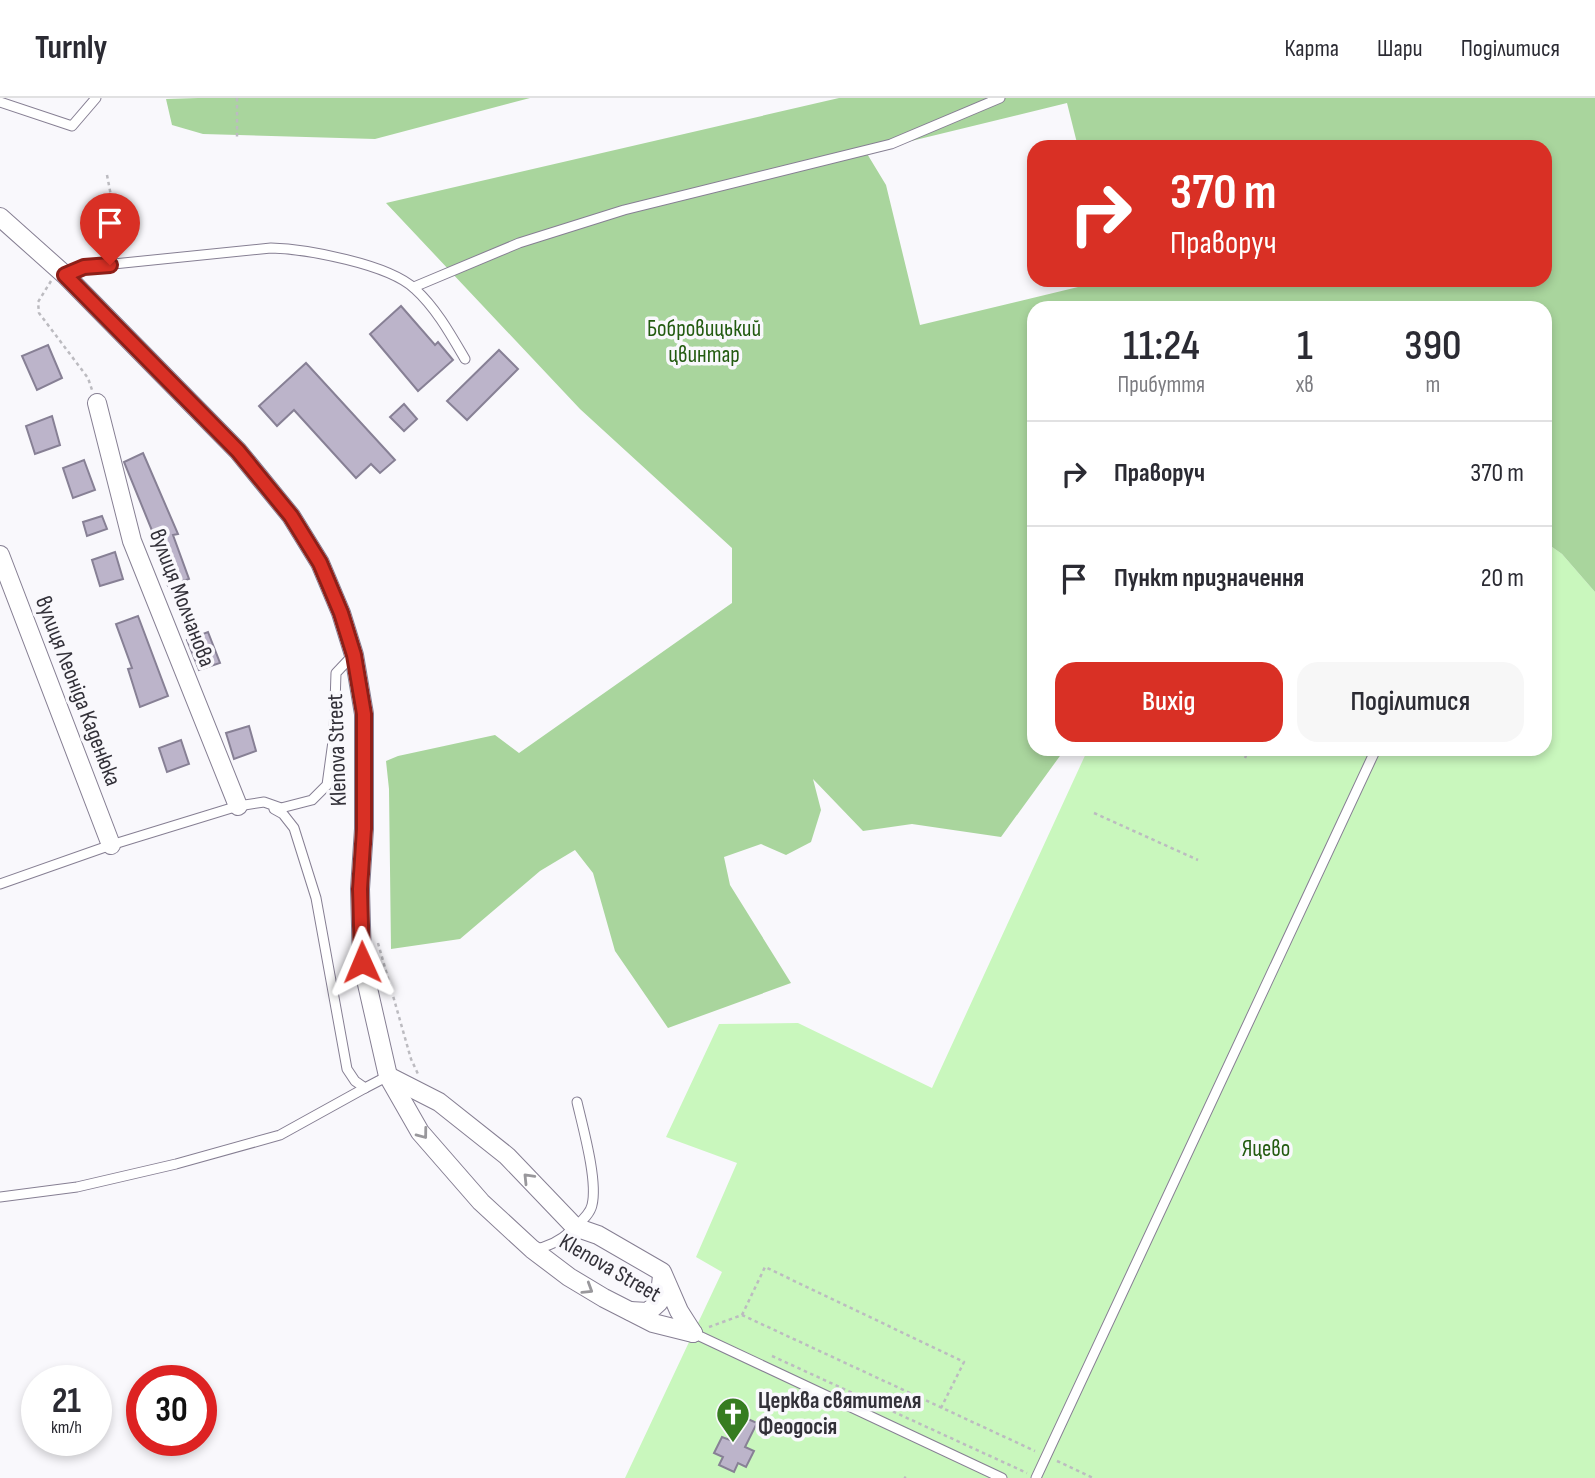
<!DOCTYPE html>
<html lang="uk">
<meta charset="utf-8">
<style>
:root{--surface:#fff;--page:#f7f7f7;--text:#2b2b33;--muted:#7c7c81;--line:#e1e1e2;--accent:#d93025}
body{margin:0;font-family:"Sofia Sans Condensed",sans-serif;background:var(--page);color:var(--text);height:100vh;display:flex;flex-direction:column;font-size:26px;white-space:nowrap}
*{box-sizing:border-box;margin:0}
p{font-size:23px;color:var(--muted)}
.icon{flex:none;width:38px;height:38px;fill:none;stroke:currentColor;stroke-width:2;stroke-linecap:round;stroke-linejoin:round}
.map{position:relative;flex:1;overflow:hidden}
.drawer{position:absolute;left:1027px;top:203px;width:525px;height:455px;display:flex;flex-direction:column;background:var(--surface);border-radius:21px;box-shadow:0 4px 10px #0003}
.drawer>*{flex:none}
.banner{position:absolute;left:1027px;top:42px;width:525px;height:147px;border-radius:21px;box-shadow:0 4px 10px #0003;background:#d93025;color:#fff;overflow:hidden}
.speed{position:absolute;left:21px;top:1267px;display:flex;gap:14px;font-size:35px;font-weight:700;text-align:center}
.speed>*{display:grid;place-content:center;width:91px;height:91px;border-radius:50%;background:var(--surface);box-shadow:0 4px 10px #0003;line-height:1}
.speed small{font-size:18px;font-weight:400}
.speed .limit{border:10px solid #d22;background:#fff;color:#111}
.pin{position:absolute;display:grid;place-items:center;width:60px;height:60px;color:#fff;margin:-72px -30px;border-radius:50% 50% 50% 0;rotate:-45deg;box-shadow:0 0 7px #0007}
.pin .icon{rotate:45deg}
.me{position:absolute;width:77px;margin:-38px;rotate:359deg;stroke-linejoin:round;filter:drop-shadow(0 0 5px #0008)}
.turn{display:flex;align-items:center;gap:24px;height:147px;padding:0 28px;font-size:32px}
.turn .icon{width:91px;height:91px;stroke-width:2.5}
.turn b{display:block;font-size:49px;line-height:60px}
.eta{display:flex;justify-content:space-evenly;align-items:center;height:119px;text-align:center}
.eta b{font-size:42px;font-weight:600;line-height:49px}
.cta{display:flex;gap:14px;margin-top:auto;padding:14px 28px}
.cta a{flex:1;height:80px;border-radius:21px;background:var(--accent);color:#fff;font-size:28px;font-weight:600;line-height:80px;text-align:center}
.cta a+a{background:var(--page);color:var(--text)}
ul{padding:0;list-style:none}
li{display:flex;align-items:center;gap:21px;height:105px;padding:0 28px;border-top:2px solid var(--line)}
li div{flex:1}
li b{display:block;font-size:26px}
li em{font-style:normal}
header{display:flex;align-items:center;gap:42px;box-sizing:border-box;height:98px;padding:0 35px;background:var(--surface);border-bottom:2px solid var(--line)}
header strong{font-size:33px}
nav{display:flex;gap:38px;margin-inline-start:auto;font-size:24px}
.map>svg:first-child{display:block}
.green{fill:#c9f7bd}
.forest{fill:#a9d59d;fill-rule:evenodd}
.building{fill:#bcb4ca;stroke:#878095;stroke-width:2}
.lines{fill:none;stroke-linecap:round;stroke-linejoin:round}
.lane-casing{stroke:#867f93;stroke-width:11}
.street-casing{stroke:#867f93;stroke-width:20}
.path{stroke:#bcbbc0;stroke-width:2.5;stroke-dasharray:3.5 3.5;stroke-linecap:butt}
.lane{stroke:#fff;stroke-width:9}
.street{stroke:#fff;stroke-width:18}
.oneway{stroke:#99989c}
.route-casing{stroke:#8d1f18;stroke-width:18}
.route{stroke:#d93025;stroke-width:12}
.labels{text-anchor:middle;dominant-baseline:central;stroke-width:7;stroke-linejoin:round;paint-order:stroke}
.park-label{font-size:23px;fill:#235b10;stroke:#f9f8fc}
.street-label{font-size:23px;fill:#333139;stroke:#f9f8fc}
.poi-label{font-size:23px;font-weight:bold;fill:#333139;stroke:#f9f8fc;text-anchor:start}
</style>
<header>
<strong>Turnly</strong>
<nav><a>Карта</a><a>Шари</a><a>Поділитися</a></nav>
</header>
<div class="map">
<svg width="1595" height="1380" viewBox="0 0 1595 1380">
<rect width="100%" height="100%" fill="#f9f8fc"/>
<!-- green -->
<polygon class="green" points="1545,444 1562,456 1595,494 1595,1380 625,1380 722,1174 696,1159 737,1065 666,1039 719,926 798,925 932,990 1088,651 1545,651"/>
<!-- forest -->
<g class="forest">
<polygon points="198,0 530,0 375,41 203,36 172,27 166,1"/>
<path d="M 839,0 L 1595,0 L 1595,494 L 1562,456 L 1545,444 L 1545,210 L 1034,210 L 1034,651 L 1065,651 L 1001,739 L 912,726 L 863,733 L 813,681 L 821,712 L 811,744 L 786,757 L 761,746 L 724,759 L 730,787 L 791,885 L 668,930 L 615,853 L 593,775 L 575,752 L 540,773 L 460,841 L 391,851 L 389,691 L 386,663 L 398,658 L 495,637 L 519,655 L 732,505 L 732,450 L 580,311 L 386,105 ZM 1067,5 L 1078,49 L 1545,49 L 1545,182 L 1107,182 L 920,227 L 886,87 L 866,54 Z"/>
</g>
<!-- building -->
<g class="building">
<polygon points="401,208 435,247 438,244 453,262 418,293 370,236"/>
<polygon points="48,247 62,280 37,292 22,258"/>
<polygon points="499,252 518,271 467,322 447,303"/>
<polygon points="306,265 395,362 380,375 371,366 356,380 294,312 277,328 259,308"/>
<polygon points="404,306 417,321 404,333 390,319"/>
<polygon points="52,318 60,347 35,356 26,328"/>
<polygon points="143,355 178,436 173,437 189,481 168,488 158,459 162,457 124,364"/>
<polygon points="84,362 95,392 73,400 63,370"/>
<polygon points="102,418 107,431 87,438 83,424"/>
<polygon points="115,454 123,481 100,488 92,462"/>
<polygon points="138,518 168,598 140,609 128,571 132,570 116,526"/>
<polygon points="208,534 220,565 199,572 187,542"/>
<polygon points="249,628 256,653 234,661 226,635"/>
<polygon points="181,642 189,666 167,674 159,650"/>
<polygon points="741,1318 757,1325 745,1349 754,1353 746,1369 738,1365 734,1374 719,1367 723,1359 714,1355 722,1339 730,1342"/>
</g>
<g class="lines">
<!-- lane casing -->
<g class="lane-casing">
<g id="lane">
<polyline points="0,4 72,28 96,0"/>
<path d="M 65,177 L 84,169 L 271,150 C 306,151 389,166 415,191 C 436,210 451,237 465,261"/>
<polyline points="414,189 519,145 624,112 891,46 1000,0"/>
<polyline points="274,711 283,716 294,730 316,800 347,971 355,983 365,990 388,978"/>
<polyline points="0,786 111,747 238,708 264,704 281,710 312,702 327,687 334,636 336,575 353,557"/>
<polyline points="0,1099 77,1089 176,1066 280,1037 365,990"/>
<path d="M 534,1151 C 549,1149 560,1143 572,1132 C 579,1125 590,1117 592,1107 C 598,1083 583,1030 577,1004"/>
<polyline points="693,1235 1002,1380"/>
<polyline points="1036,1380 1376,651"/>
</g>
</g>
<!-- street casing -->
<g class="street-casing">
<g id="street">
<polyline points="0,119 65,177 238,353 291,418 320,465 341,515 354,557 364,616 364,731 360,791 362,864 388,978 420,1034 481,1104 532,1151 569,1179 604,1200 653,1225 693,1235"/>
<polyline points="97,305 132,443 238,708"/>
<polyline points="0,457 111,747"/>
<polyline points="388,978 439,1004 507,1058 575,1129 598,1137 662,1174 679,1213 693,1235"/>
<polyline points="630,1213 648,1214 659,1204 662,1178"/>
</g>
</g>
<!-- path -->
<g class="path">
<polyline points="237,0 237,39"/>
<polyline points="107,77 117,129"/>
<polyline points="51,183 38,204 39,215 88,280 92,292"/>
<polyline points="1245,660 1249,651"/>
<polyline points="1094,715 1198,762"/>
<polyline points="378,845 411,961 418,976"/>
<polyline points="742,1217 765,1169 964,1264 941,1310"/>
<polyline points="709,1229 742,1217 1035,1353"/>
<polyline points="772,1258 1027,1375"/>
<polyline points="1057,1363 1093,1380"/>
<polyline points="904,1379 906,1380"/>
</g>
<!-- lane -->
<use href="#lane" class="lane"/>
<!-- street -->
<use href="#street" class="street"/>
</g>
<!-- one-way arrows -->
<defs><path id="oneway-chevron" d="M-2-3.5L2.5 0L-2 3.5" fill="none" stroke-width="1.6" stroke-linecap="round" stroke-linejoin="round" transform="scale(1.75)"/></defs>
<g class="oneway">
<use href="#oneway-chevron" transform="translate(423 1036) rotate(53)"/>
<use href="#oneway-chevron" transform="translate(528 1080) rotate(-134)"/>
<use href="#oneway-chevron" transform="translate(588 1191) rotate(32)"/>
</g>
<g class="lines">
<!-- route casing -->
<g class="route-casing">
<polyline id="route" points="110,167 84,169 65,177 238,353 291,418 320,465 341,515 354,557 364,616 364,731 360,791 362,864"/>
</g>
<!-- route -->
<use href="#route" class="route"/>
</g>
<!-- icons -->
<defs>
<g id="church-pin" transform="scale(1.75)"><path d="M0 17L-7.5 6A9.5 9.5 0 1 1 7.5 6Z" fill="#367c20" stroke="#f9f8fc"/><path d="M-1.2-6h2.4v3.5h3.3v2.4h-3.3V6h-2.4V-.1h-3.3v-2.4h3.3Z" fill="#fff"/></g>
</defs>
<g fill-rule="evenodd">
<use href="#church-pin" x="733" y="1316"/>
</g>
<g class="labels">
<!-- park labels -->
<g class="park-label">
<text x="704" y="231">Бобровицький<tspan x="704" dy="26">цвинтар</tspan></text>
<text x="1266" y="1051">Яцево</text>
</g>
<!-- street labels -->
<g class="street-label">
<text transform="translate(182 500) rotate(69)">вулиця Молчанова</text>
<text transform="translate(78 593) rotate(69)">вулиця Леоніда Каденюка</text>
<text transform="translate(337 652) rotate(-92)">Klenova Street</text>
<text transform="translate(610 1170) rotate(30)">Klenova Street</text>
</g>
<!-- poi labels -->
<g class="poi-label">
<text x="758" y="1303">Церква святителя<tspan x="758" dy="26">Феодосія</tspan></text>
</g>
</g>
</svg>
<div class="speed"><div>21<small>km/h</small></div><div class="limit">30</div></div>
<div class="pin" style="left:110px;top:167px;background:#d93025"><svg class="icon" aria-label="arrive" viewBox="0 0 24 24"><path d="M6 21V4h12l-3 4 3 4H6"/></svg></div>
<svg class="me" style="left:362px;top:864px" viewBox="-20 -20 40 40"><path d="M0-17L14 15 0 8-14 15z" fill="#d93025" stroke="#fff" stroke-width="4"/></svg>
<div class="banner">
<div class="turn"><svg class="icon" aria-label="right" viewBox="0 0 24 24"><path d="M7 20v-9h11M14 6l5 5-5 5"/></svg><div><b>370 m</b>Праворуч</div></div>
</div>
<section class="drawer">
<div class="eta">
<div><b>11:24</b><p>Прибуття</p></div>
<div><b>1</b><p>хв</p></div>
<div><b>390</b><p>m</p></div>
</div>
<ul>
<li><svg class="icon" aria-label="right" viewBox="0 0 24 24"><path d="M7 20v-9h11M14 6l5 5-5 5"/></svg><div><b>Праворуч</b></div><em>370 m</em></li>
<li><svg class="icon" aria-label="arrive" viewBox="0 0 24 24"><path d="M6 21V4h12l-3 4 3 4H6"/></svg><div><b>Пункт призначення</b></div><em>20 m</em></li>
</ul>
<div class="cta"><a>Вихід</a><a>Поділитися</a></div>
</section>
</div>
